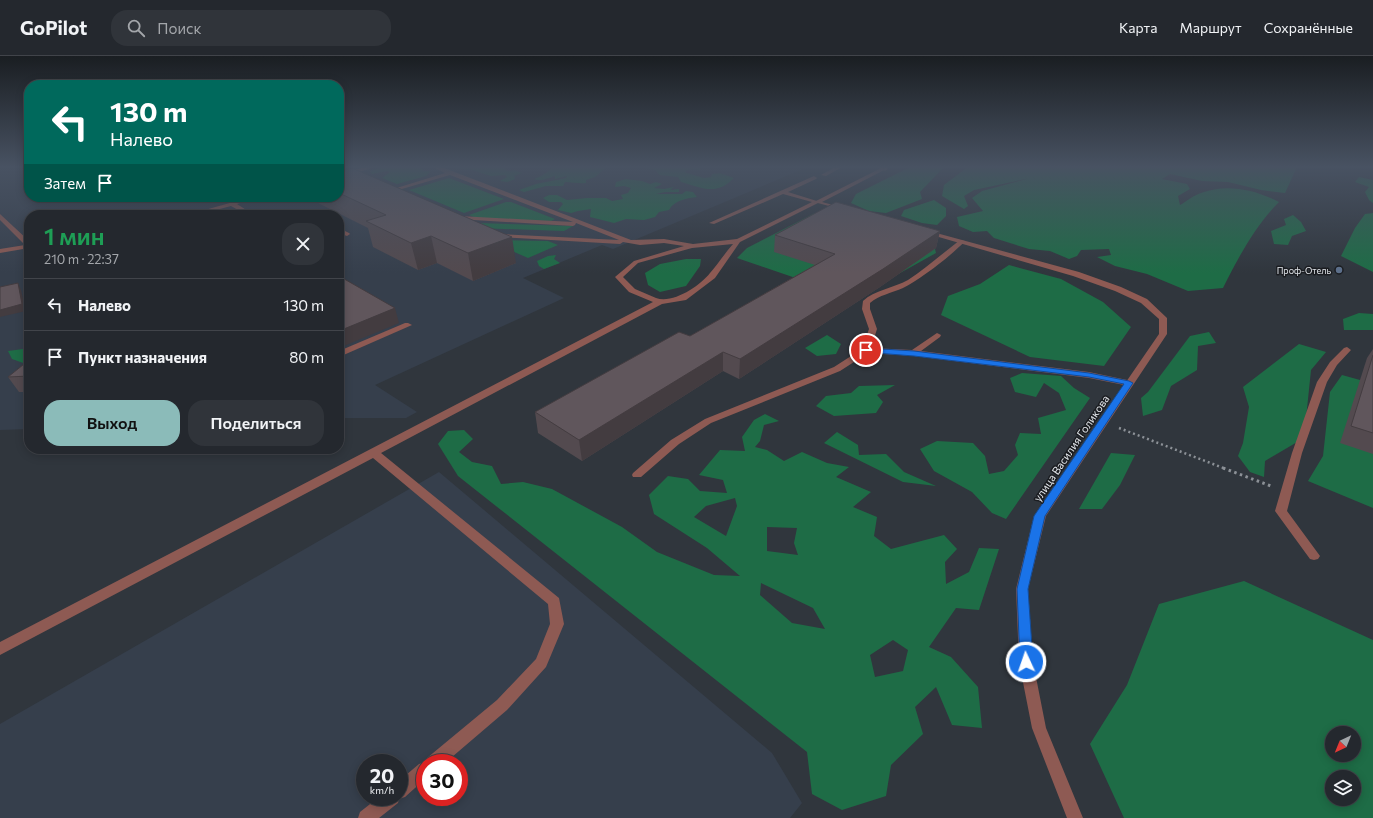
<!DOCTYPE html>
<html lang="ru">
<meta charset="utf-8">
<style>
:root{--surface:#24282e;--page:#30343a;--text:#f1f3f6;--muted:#a3a6aa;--line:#41444a;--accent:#8bbbb9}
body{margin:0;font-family:Commissioner,sans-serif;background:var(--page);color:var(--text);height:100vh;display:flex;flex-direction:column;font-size:15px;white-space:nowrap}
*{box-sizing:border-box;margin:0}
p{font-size:13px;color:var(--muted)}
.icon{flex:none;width:22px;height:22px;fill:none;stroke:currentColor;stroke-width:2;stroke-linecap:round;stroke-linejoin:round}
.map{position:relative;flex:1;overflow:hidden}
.sheet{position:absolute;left:24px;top:154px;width:320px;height:244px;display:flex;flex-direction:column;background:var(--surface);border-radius:16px;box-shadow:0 2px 10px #0003,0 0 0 1px var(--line)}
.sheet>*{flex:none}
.guide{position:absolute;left:24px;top:24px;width:320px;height:122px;border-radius:16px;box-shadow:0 2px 10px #0003,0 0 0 1px var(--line);background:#00695c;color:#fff;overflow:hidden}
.needle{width:26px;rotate:223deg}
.controls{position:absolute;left:1325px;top:670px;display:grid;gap:8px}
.controls a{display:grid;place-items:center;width:36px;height:36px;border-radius:50%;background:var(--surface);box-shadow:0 2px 10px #0003,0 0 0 1px var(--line);font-size:20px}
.speed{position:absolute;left:356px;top:698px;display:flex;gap:8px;font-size:20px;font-weight:700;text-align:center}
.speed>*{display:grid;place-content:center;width:52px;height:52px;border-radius:50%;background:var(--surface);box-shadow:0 2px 10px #0003,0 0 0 1px var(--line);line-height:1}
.speed small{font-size:10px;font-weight:400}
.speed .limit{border:6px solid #d22;background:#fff;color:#111}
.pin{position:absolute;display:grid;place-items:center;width:34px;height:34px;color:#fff;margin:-17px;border:2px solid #fff;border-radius:50%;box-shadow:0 1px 4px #0007}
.me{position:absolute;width:44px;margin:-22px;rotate:357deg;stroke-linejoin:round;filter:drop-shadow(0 0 3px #0008)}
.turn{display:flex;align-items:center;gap:14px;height:84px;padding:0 20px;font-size:18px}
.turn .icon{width:52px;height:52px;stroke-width:2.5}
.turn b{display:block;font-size:28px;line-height:34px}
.then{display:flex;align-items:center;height:38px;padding:0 20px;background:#0003;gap:8px;font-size:15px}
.round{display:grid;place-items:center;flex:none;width:42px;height:42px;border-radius:16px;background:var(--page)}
.head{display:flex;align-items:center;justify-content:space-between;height:68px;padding:0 20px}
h1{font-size:24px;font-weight:600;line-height:30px;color:#1e9e55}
.cta{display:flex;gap:8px;margin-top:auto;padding:8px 20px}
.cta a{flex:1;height:46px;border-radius:16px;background:var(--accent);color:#111;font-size:16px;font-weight:600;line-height:46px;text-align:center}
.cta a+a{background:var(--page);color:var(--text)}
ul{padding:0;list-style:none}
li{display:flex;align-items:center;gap:12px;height:52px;padding:0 20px;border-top:1px solid var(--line)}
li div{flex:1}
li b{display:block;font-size:15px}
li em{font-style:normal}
header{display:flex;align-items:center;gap:24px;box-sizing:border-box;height:56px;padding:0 20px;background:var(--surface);border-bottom:1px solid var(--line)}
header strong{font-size:19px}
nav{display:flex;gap:22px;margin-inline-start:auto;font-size:14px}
.search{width:280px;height:36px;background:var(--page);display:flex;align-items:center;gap:10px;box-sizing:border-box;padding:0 14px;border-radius:16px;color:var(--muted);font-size:15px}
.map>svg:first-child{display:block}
.built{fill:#363f4c;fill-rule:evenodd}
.forest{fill:#1e6c46;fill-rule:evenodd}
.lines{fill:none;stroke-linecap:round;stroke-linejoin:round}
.path-far1{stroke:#8c9197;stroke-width:2.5;stroke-dasharray:2 3;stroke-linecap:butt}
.path{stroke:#8c9197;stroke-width:3;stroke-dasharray:2.5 3.5;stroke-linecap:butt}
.lane{fill:#8e5a53;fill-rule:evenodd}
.street{fill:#8e5a53;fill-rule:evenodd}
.wall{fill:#534a4f}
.shaded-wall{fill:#433c40}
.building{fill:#60565c;stroke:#433c40}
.route{fill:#1a73e8;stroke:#114b97}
.service-dot{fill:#5c6f8a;stroke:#1b1d21;stroke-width:1.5}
.labels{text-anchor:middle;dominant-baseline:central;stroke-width:3;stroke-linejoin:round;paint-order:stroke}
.far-poi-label{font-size:9px;fill:#e2e6eb;stroke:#1b1d21;text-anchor:end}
.street-label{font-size:11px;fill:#e2e6eb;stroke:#1b1d21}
</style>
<header>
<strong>GoPilot</strong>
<div class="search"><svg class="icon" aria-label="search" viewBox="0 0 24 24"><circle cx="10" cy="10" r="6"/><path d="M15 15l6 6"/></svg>Поиск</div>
<nav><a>Карта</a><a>Маршрут</a><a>Сохранённые</a></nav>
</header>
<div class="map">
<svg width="1373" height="762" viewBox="0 0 1373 762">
<rect width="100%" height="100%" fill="#30363d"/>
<!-- built -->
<g class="built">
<polygon points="0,110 29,110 29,141 339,141 339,110 810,110 613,193 602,189 523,222 564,242 375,329 417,356 406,362 339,362 339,159 29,159 29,373 0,374"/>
<path d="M 439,416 L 772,697 L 802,747 L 790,762 L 0,762 L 0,668 ZM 365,707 L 399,707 L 399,741 L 365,741 ZM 425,707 L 459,707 L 459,741 L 425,741 Z"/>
</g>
<!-- forest -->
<g class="forest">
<polygon points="388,110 414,111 423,113 423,115 431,115 426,120 397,128 382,122 390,116 387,115 372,118 370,115"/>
<polygon points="496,110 504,112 507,115 515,114 522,117 514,120 515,123 507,126 500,125 507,121 505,119 491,120 472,114 446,111"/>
<path d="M 555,110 L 608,110 L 595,121 L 586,124 L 586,127 C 579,128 573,126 565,126 L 563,130 L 546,130 L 524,136 L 519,134 L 536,128 L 566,122 L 567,120 L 555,123 L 555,120 C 549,122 540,126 534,123 C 545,119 546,116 555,110 Z"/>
<path d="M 636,110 L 677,112 L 700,110 L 700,114 L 690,113 L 684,116 L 704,122 L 711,121 L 712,118 L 720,117 L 734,122 C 716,140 703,132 681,126 L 678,121 L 660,119 L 655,114 Z"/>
<polygon points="912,110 945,110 920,136 922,143 886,157 869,155 851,147 856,138"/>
<path d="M 969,110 L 1299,110 L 1297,111 L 1285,137 L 1261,134 L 1228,126 L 1202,125 L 1170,118 L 1162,123 L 1187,128 L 1190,133 L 1178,140 L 1180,149 C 1187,145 1194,139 1201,137 C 1227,127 1256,134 1279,146 C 1255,170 1238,202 1223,232 L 1188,235 L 1147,218 L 1115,210 L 1097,201 L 1111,199 L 1109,193 L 1081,194 L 1077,200 L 1069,203 L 1050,195 L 1029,193 L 994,182 L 987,175 L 973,176 L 959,170 L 957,161 L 983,155 L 972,142 L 982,135 L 1026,123 L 974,134 L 964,140 L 968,150 L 964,153 L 942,140 L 944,129 Z"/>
<polygon points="1359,121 1373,124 1373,147 1369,144 1365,136 1369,131 1355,126"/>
<polygon points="449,122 504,143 464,157 409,134"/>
<path d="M 626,123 L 642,125 L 650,128 L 656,126 L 662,128 L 654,132 L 664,133 L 674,131 L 670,134 L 679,133 L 679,136 L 665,136 L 656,138 L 682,138 L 686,135 L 693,136 L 697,141 C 688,142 674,144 669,154 L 659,156 L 655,161 L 644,164 L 626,163 L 614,167 L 590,161 L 591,153 L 578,155 L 571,157 L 558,154 L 563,148 L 561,146 L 549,146 L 543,142 L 549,139 L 557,139 L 567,144 L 587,142 L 606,142 L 612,145 L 623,143 L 621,139 L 628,137 L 631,132 L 624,130 L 615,131 L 616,126 Z"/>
<polygon points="934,144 946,152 946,160 937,169 922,167 901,160 904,154"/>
<polygon points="506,146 511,146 555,163 551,165 478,163 469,159"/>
<polygon points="815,157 828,158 933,185 936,197 902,216 851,241 737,202 747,192"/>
<polygon points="1373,157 1373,216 1341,200 1355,172 1365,158"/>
<polygon points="1293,159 1301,166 1306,175 1292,180 1288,189 1274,188 1271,175 1286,169 1284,163"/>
<polygon points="477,167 573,170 564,175 476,172"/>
<polygon points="500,184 548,185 558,189 528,202 494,187"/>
<polygon points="556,199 554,203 560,207 544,213 539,210 537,205 548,200"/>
<polygon points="686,203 701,203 700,210 686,230 660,236 648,229 645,217 660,208"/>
<polygon points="1009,209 1061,223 1103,246 1131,271 1104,310 1030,301 941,259 948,240 980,228"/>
<polygon points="1359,257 1373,258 1373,274 1344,274 1343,263"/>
<polygon points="1209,276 1216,287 1198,290 1197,314 1171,330 1162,354 1143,360 1141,342 1148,336 1190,280"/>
<polygon points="827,279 841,288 836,298 817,300 805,292"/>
<polygon points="1299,288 1326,296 1311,314 1304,382 1265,405 1264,421 1250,416 1238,400 1243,387 1249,351 1243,331"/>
<polygon points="23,293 29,297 29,309 12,303 8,295"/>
<polygon points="1022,317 1061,320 1074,332 1090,342 1006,463 992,457 972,436 934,415 920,393 937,385 973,387 985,400 989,418 1004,415 1018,399 1015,389 1020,377 1041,378 1038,362 1066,354 1059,337 1044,327 1036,341 1015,336 1010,322"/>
<polygon points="1342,319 1360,324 1373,398 1373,452 1308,425 1323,400 1330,336"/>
<polygon points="895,329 877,339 883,346 876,357 834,360 816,350 826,340 851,337 859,330"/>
<path d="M 765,358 L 779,365 L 764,369 L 760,385 L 755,391 L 767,394 L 784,405 L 802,396 L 827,407 L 849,411 L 836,421 L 871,436 L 853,451 L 877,461 L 874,480 L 891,493 L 944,479 L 957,493 L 945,506 L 946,528 L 969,516 L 979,492 L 999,493 L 979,554 L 956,552 L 929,591 L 951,601 L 978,631 L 982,672 L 952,669 L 936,631 L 915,651 L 923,678 L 891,709 L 886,740 L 842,754 L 812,738 L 807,696 L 458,420 L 438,388 L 448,375 L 464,374 L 473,383 L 459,396 L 472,406 L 492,410 L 501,428 L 523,426 L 552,433 L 622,471 L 657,496 L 714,519 L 740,520 L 707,492 L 654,458 L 649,439 L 668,420 L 688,423 L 700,435 L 727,437 L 723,424 L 699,419 L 720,394 L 745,395 L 742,381 L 754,364 ZM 735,442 L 737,450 L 726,480 L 694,461 L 706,450 ZM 767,471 L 797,472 L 794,487 L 798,499 L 767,495 ZM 761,527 L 813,552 L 825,573 L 792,567 L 760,539 ZM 893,584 L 908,594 L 903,615 L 875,621 L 870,599 Z"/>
<polygon points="837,376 858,389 859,399 886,398 904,416 936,430 903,426 824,387"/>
<polygon points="1111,397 1135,399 1120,429 1102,453 1079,453"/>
<path d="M 1244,525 L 1373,584 L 1373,762 L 1124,762 L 1090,688 L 1127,629 L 1159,548 ZM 1332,677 L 1354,677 L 1354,699 L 1332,699 ZM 1332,721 L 1354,721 L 1354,743 L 1332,743 Z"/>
</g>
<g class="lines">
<!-- path-far1 -->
<polyline class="path-far1" points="1119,372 1226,413"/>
<!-- path -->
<polyline class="path" points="1223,412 1271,430"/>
<!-- lane -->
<g class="lane">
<polygon points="369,110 379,110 339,122 339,118"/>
<path d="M 431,110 L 439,110 L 631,184 L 664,183 L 693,188 L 737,183 L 812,146 L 783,138 L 714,168 L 709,167 L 814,120 L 817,122 L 816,123 L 788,136 L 820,146 L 740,186 L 715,222 L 686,244 L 662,248 L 381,397 L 559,542 L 564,568 L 546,611 L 507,654 L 445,707 L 425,707 L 425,723 L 405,741 L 399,743 L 398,747 L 379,762 L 358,762 L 360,756 L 379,741 L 399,741 L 399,725 L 419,708 L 426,706 L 427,702 L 497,644 L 536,603 L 550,568 L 548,548 L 373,402 L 0,599 L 0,586 L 653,246 L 629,236 L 615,221 L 634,205 L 684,190 L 664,187 L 640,189 L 623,186 L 620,188 L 498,181 L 497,180 L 500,178 L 619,184 L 576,167 L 575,169 L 573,170 L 457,163 L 456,162 L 459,160 L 573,166 L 450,119 L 395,135 L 390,134 L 445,117 ZM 733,188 C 725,197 718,208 710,217 C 700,230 673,248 656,242 L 635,233 L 623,221 L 638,207 L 692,192 Z"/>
<polygon points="837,110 844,110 826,120 821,119"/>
<polygon points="874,110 883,110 888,113 885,115"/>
<polygon points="251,141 261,141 237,148 254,159 247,159 231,150 197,159 187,159"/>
<polygon points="0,158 29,185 29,192 0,197 0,193 25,189 0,164"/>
<polygon points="339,172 349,177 350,178 347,180 339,177"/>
<path d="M 960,184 L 965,185 C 952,199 921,223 903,232 C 892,237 879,239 870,247 L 870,253 L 877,273 L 871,292 L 912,294 L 937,277 L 941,279 L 940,281 L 921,295 L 1089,316 L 1132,325 L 1134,327 L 1132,329 L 1129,330 L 1089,322 L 914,300 L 868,297 L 840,315 L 711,367 L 679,388 L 641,421 L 633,421 L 632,419 L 633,417 L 671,384 L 705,363 L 834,311 L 862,293 L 869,273 L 862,253 L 863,245 C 874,234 894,232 908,224 C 926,212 943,197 960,184 Z"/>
<polygon points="405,267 408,267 412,269 339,301 339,295"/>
<polygon points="1347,291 1351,294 1337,309 1327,326 1302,397 1287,455 1320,500 1318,503 1314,504 1310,503 1275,455 1292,397 1317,326 1330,306 1344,292"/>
</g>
<!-- street -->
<g class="street">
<polygon points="885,110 892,110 822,146 844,152 844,154 814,146"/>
<polygon points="925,175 929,175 1079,216 1121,231 1147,243 1167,262 1167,278 1046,460 1028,533 1033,606 1046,672 1083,762 1067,762 1032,672 1019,606 1016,533 1034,460 1159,278 1159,263 1141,247 1115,235 1073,220 925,177"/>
</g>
</g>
<!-- wall -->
<g class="wall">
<polygon points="339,116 516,207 473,225 437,207 418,214 373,191 368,172 318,147 316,141 339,141"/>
<polygon points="165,141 192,141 173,146"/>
<polygon points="940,175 936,192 880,231 739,323 723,315 582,405 538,377 535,356 690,280 815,209 774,196 775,179"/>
<polygon points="1373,293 1373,398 1340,387 1367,302"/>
<polygon points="29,304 29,336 19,336 8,321"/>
</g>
<!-- shaded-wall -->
<g class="shaded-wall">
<polygon points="171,141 192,141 173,146"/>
<polygon points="940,175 936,192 880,231 739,323 740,303"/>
<polygon points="431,180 437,207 418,214 411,187"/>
<polygon points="512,181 516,207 473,225 468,197"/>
<polygon points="18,227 21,234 26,255 0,261 0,254"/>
<polygon points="395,252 399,267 339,292 339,275"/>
<polygon points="723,296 723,315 582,405 579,384"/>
</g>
<!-- building -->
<g class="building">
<polygon points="352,112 512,181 468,197 431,180 411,187 366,165 386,159 339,137 339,116"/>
<polygon points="836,146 940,175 883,213 740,303 723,296 579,384 535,356 679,276 690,280 835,198 775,179"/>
<polygon points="339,220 395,252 339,275"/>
<polygon points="18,227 22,248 0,254 0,231"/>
<polygon points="1373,299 1373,377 1351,370"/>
<polygon points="29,304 29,320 8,321"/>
</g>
<!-- sky -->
<linearGradient id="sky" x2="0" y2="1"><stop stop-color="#1a1e22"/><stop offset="0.51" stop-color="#485262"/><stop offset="1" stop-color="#485262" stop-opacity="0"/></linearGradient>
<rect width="1373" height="217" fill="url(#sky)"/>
<!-- route -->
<polygon class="route" points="866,292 914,295 1089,317 1129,325 1133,327 1045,460 1028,533 1033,606 1031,609 1026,611 1022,609 1020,606 1017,533 1034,460 1124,328 1089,321 914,300 863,296 862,294"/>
<!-- markers -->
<circle class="service-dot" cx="1339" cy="214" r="4"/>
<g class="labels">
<!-- far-poi labels -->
<g class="far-poi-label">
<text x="1331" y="214">Проф-Отель</text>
</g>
<!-- street labels -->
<g class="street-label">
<text transform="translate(1071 392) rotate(-56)">улица Василия Голикова</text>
</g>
</g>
</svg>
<div class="controls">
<a><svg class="needle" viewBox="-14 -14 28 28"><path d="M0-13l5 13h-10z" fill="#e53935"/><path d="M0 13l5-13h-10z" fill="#a3a6aa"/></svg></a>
<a><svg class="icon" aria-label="layers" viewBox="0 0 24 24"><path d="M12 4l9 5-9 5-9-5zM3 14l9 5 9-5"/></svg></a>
</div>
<div class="speed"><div>20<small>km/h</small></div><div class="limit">30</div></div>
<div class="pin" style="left:866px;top:294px;background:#d93025"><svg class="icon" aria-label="arrive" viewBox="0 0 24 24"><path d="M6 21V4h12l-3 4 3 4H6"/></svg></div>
<svg class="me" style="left:1026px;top:606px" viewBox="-20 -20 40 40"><circle r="17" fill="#1a73e8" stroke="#fff" stroke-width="3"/><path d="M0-11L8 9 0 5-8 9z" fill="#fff"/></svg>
<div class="guide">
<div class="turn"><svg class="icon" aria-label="left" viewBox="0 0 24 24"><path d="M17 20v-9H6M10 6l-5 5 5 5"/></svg><div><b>130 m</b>Налево</div></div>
<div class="then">Затем<svg class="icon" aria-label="arrive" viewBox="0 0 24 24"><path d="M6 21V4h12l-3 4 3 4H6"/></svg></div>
</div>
<section class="sheet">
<div class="head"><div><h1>1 мин</h1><p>210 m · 22:37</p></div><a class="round"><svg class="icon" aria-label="close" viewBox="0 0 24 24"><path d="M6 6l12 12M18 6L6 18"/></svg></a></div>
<ul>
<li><svg class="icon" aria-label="left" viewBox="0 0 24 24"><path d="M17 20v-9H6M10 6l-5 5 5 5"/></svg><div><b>Налево</b></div><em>130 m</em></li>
<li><svg class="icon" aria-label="arrive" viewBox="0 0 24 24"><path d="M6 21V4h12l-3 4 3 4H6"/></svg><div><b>Пункт назначения</b></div><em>80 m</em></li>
</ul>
<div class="cta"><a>Выход</a><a>Поделиться</a></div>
</section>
</div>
